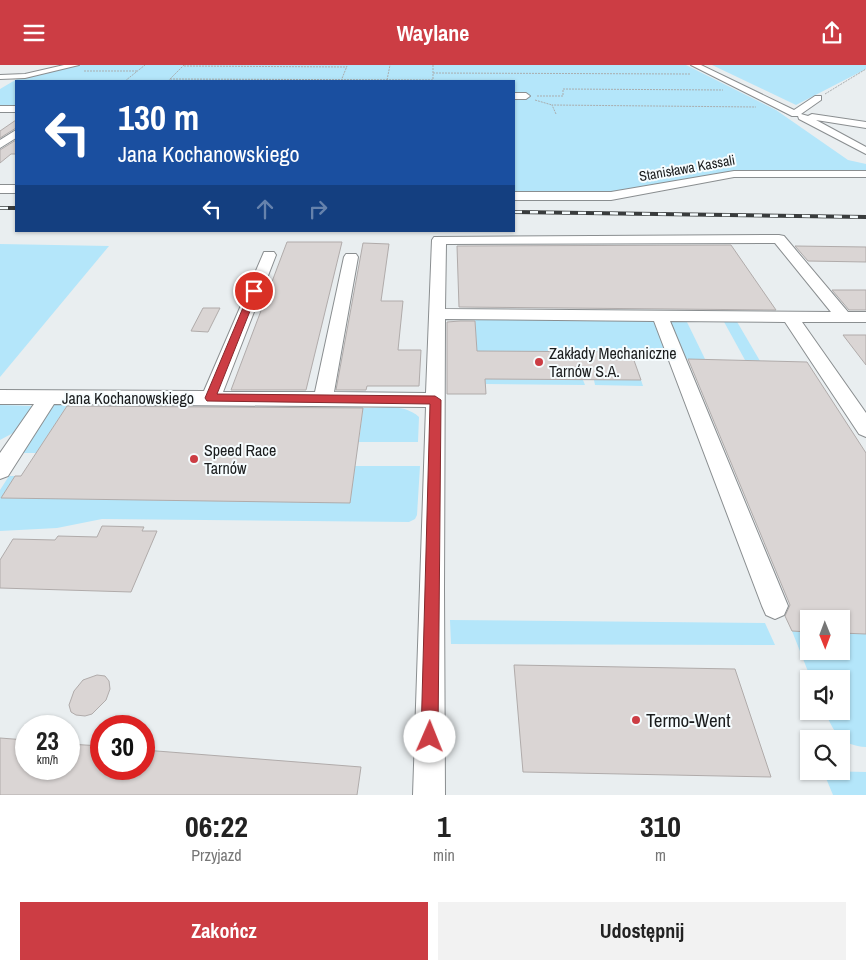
<!DOCTYPE html>
<html lang="pl">
<meta charset="utf-8">
<style>
:root{--surface:#fff;--page:#f2f2f2;--text:#222;--muted:#767676;--accent:#cc3d44}
body{margin:0;font-family:"Archivo Narrow",sans-serif;background:var(--page);color:var(--text);height:100vh;display:flex;flex-direction:column;font-size:19px;white-space:nowrap}
*{box-sizing:border-box;margin:0}
p{font-size:16px;color:var(--muted)}
.icon{flex:none;width:28px;height:28px;fill:none;stroke:currentColor;stroke-width:2;stroke-linecap:round;stroke-linejoin:round}
.map{position:relative;height:730px;overflow:hidden}
.drawer{display:flex;flex-direction:column;background:var(--surface);flex:1}
.drawer>*{flex:none}
.top-card{position:absolute;left:15px;top:15px;width:500px;height:152px;border-radius:0px;box-shadow:0 1px 4px #0004;background:#1a4fa0;color:#fff;overflow:hidden}
.needle{width:32px;rotate:179deg}
.tools{position:absolute;left:800px;top:545px;display:grid;gap:10px}
.tools a{display:grid;place-items:center;width:50px;height:50px;border-radius:0px;background:var(--surface);box-shadow:0 1px 4px #0004;font-size:25px}
.speed{position:absolute;left:15px;top:650px;display:flex;gap:10px;font-size:25px;font-weight:700;text-align:center}
.speed>*{display:grid;place-content:center;width:65px;height:65px;border-radius:50%;background:var(--surface);box-shadow:0 1px 4px #0004;line-height:1}
.speed small{font-size:12px;font-weight:400}
.speed .limit{border:8px solid #d22;background:#fff;color:#111}
.pin{position:absolute;display:grid;place-items:center;width:42px;height:42px;color:#fff;margin:-21px;border:2px solid #fff;border-radius:50%;box-shadow:0 1px 5px #0007}
.me{position:absolute;width:55px;margin:-28px;rotate:1deg;stroke-linejoin:round;filter:drop-shadow(0 0 4px #0008)}
.turn{display:flex;align-items:center;gap:18px;height:105px;padding:0 20px;font-size:22px}
.turn .icon{width:65px;height:65px;stroke-width:2.5}
.turn b{display:block;font-size:35px;line-height:42px}
.lanes{display:flex;align-items:center;height:48px;padding:0 20px;background:#0003;justify-content:center;gap:25px;direction:ltr}
.lanes .off{opacity:.35}
.eta{display:flex;justify-content:space-evenly;align-items:center;height:85px;text-align:center}
.eta b{font-size:30px;font-weight:700;line-height:35px}
.button{display:flex;gap:10px;margin-top:auto;padding:10px 20px}
.button a{flex:1;height:58px;border-radius:0px;background:var(--accent);color:#fff;font-size:20px;font-weight:700;line-height:58px;text-align:center}
.button a+a{background:var(--page);color:var(--text)}
header{display:flex;justify-content:space-between;align-items:center;height:65px;padding:0 20px;background:var(--accent);color:#fff;font-size:22px;font-weight:700}
.map>svg:first-child{display:block}
.green{fill:#b4e6fa}
.building{fill:#dad5d4;stroke:#b0abaa}
.lines{fill:none;stroke-linecap:round;stroke-linejoin:round}
.minor-casing{stroke:#8a8e90;stroke-width:2}
.path{stroke:#a9adae;stroke-width:1;stroke-dasharray:2 1;stroke-linecap:butt}
.minor{fill:#fff;fill-rule:evenodd}
.rail-casing{stroke:#393c3d;stroke-width:4}
.rail{stroke:#f6fcfe;stroke-width:2.5;stroke-dasharray:8;stroke-linecap:butt}
.route{fill:#cc3d44;stroke:#85282c}
.poi-dot{fill:#cc3d44;stroke:#f6fcfe;stroke-width:2}
.labels{text-anchor:middle;dominant-baseline:central;stroke-width:4;stroke-linejoin:round;paint-order:stroke}
.far-street-label{font-size:14px;fill:#1a1c1d;stroke:#f6fcfe}
.poi-label{font-size:16px;fill:#1a1c1d;stroke:#f6fcfe;text-anchor:start}
.street-label{font-size:16px;fill:#1a1c1d;stroke:#f6fcfe}
.near-poi-label{font-size:19px;fill:#1a1c1d;stroke:#f6fcfe;text-anchor:start}
</style>
<header><svg class="icon" aria-label="menu" viewBox="0 0 24 24"><path d="M4 6h16M4 12h16M4 18h16"/></svg>Waylane<svg class="icon" aria-label="share" viewBox="0 0 24 24"><path d="M12 15V3M7 8l5-5 5 5M5 13v7h14v-7"/></svg></header>
<div class="map">
<svg width="866" height="730" viewBox="0 0 866 730">
<rect width="100%" height="100%" fill="#e9eef0"/>
<!-- green -->
<g class="green">
<polygon points="79,0 686,0 776,45 848,95 866,99 866,108 737,107 626,127 585,130 514,129 514,16 16,16 16,42 0,42 0,24 17,14"/>
<polygon points="712,0 866,0 866,4 796,40"/>
<polygon points="0,179 109,181 0,312"/>
<polygon points="475,253 656,253 672,288 477,286"/>
<polygon points="665,253 685,253 705,294 683,294"/>
<polygon points="723,255 736,255 760,296 745,295"/>
<polygon points="485,314 583,315 585,320 486,319"/>
<polygon points="594,315 641,315 643,321 595,320"/>
<polygon points="53,339 68,339 36,388 20,388"/>
<polygon points="0,340 33,341 13,368 0,375"/>
<path d="M 363,343 C 381,343 405,338 419,352 L 418,377 L 359,377 Z"/>
<polygon points="355,401 420,401 417,450 415,454 409,457 102,454 57,463 0,466 0,425 9,411 15,411 1,433 350,437"/>
<polygon points="450,555 765,558 775,580 451,579"/>
<path d="M 792,566 L 809,567 L 809,586 L 841,586 L 841,568 L 866,569 L 866,682 C 842,681 833,667 825,646 L 841,646 L 841,614 L 811,614 Z"/>
<polygon points="823,706 866,707 866,730 833,730"/>
</g>
<!-- building -->
<g class="building">
<polygon points="16,55 16,63 0,73 0,66"/>
<polygon points="16,75 16,89 11,89 0,98 0,85"/>
<polygon points="287,177 342,177 306,325 231,325"/>
<polygon points="363,178 389,179 381,236 403,236 398,285 421,285 419,321 367,321 366,325 336,325"/>
<polygon points="731,180 776,245 459,242 457,181"/>
<polygon points="795,181 866,182 866,197 808,196"/>
<polygon points="832,225 866,225 866,245 849,245"/>
<polygon points="203,243 220,243 208,267 191,266"/>
<polygon points="460,256 475,256 477,286 631,287 641,315 485,314 486,329 447,329 447,257"/>
<polygon points="843,270 866,270 866,300"/>
<polygon points="688,294 807,297 866,388 866,569 841,568 841,554 809,554 809,567 792,566 785,551 790,540"/>
<polygon points="67,341 363,343 350,438 1,433 15,411 21,411"/>
<polygon points="102,461 144,462 142,466 157,466 131,527 0,523 0,495 13,474 55,475 58,471 97,472"/>
<polygon points="514,600 735,604 771,712 523,707"/>
<polygon points="97,610 105,611 109,616 110,624 106,635 92,649 85,651 76,650 71,647 69,640 74,626 83,615"/>
<polygon points="0,673 26,675 26,704 69,704 69,679 101,681 101,704 144,704 144,685 361,702 357,730 0,730"/>
</g>
<g class="lines">
<!-- minor casing -->
<g class="minor-casing">
<g id="minor">
<polygon points="64,0 79,0 25,13 0,14 0,10 25,9"/>
<polygon points="691,0 701,0 794,45 815,31 821,31 821,35 801,49 808,51 812,49 866,57 866,63 816,55 866,82 866,89 799,54 798,51 792,51"/>
<polygon points="514,28 526,28 530,31 526,34 514,34"/>
<rect x="0" y="41" width="16" height="6"/>
<polygon points="16,65 16,73 0,83 0,75"/>
<polygon points="734,106 866,106 866,112 734,112 611,135 514,135 514,127 611,127"/>
<rect x="0" y="120" width="16" height="8"/>
<path d="M 779,170 L 784,171 L 848,247 L 866,247 L 866,257 L 802,257 L 866,348 L 866,372 L 859,369 L 785,257 L 670,256 L 788,541 L 784,550 L 775,554 L 766,550 L 762,541 L 654,256 L 445,254 L 444,525 L 445,730 L 413,730 L 426,342 L 54,339 L 8,411 L 0,414 L 0,388 L 34,339 L 0,339 L 0,325 L 204,326 L 264,187 L 274,187 L 276,190 L 223,327 L 315,327 L 344,192 L 346,189 L 356,189 L 358,192 L 334,327 L 426,328 L 432,175 L 434,172 ZM 775,178 L 831,247 L 445,244 L 446,179 Z"/>
</g>
</g>
<!-- path -->
<g class="path">
<polyline points="433,0 433,16"/>
<polyline points="184,1 347,2"/>
<polyline points="84,6 138,6"/>
<polyline points="433,8 690,9"/>
<polyline points="170,14 433,15"/>
<polyline points="387,15 390,0"/>
<polyline points="125,16 145,0"/>
<polyline points="168,16 184,0"/>
<polyline points="341,16 347,1"/>
<polyline points="825,29 866,4"/>
<polyline points="537,31 563,31 563,24 723,25"/>
<polyline points="535,35 552,40"/>
<polyline points="556,49 552,40 756,42"/>
</g>
<!-- minor -->
<use href="#minor" class="minor"/>
<!-- rail casing -->
<g class="rail-casing">
<g id="rail">
<polyline points="0,143 16,143"/>
<polyline points="514,147 866,152"/>
</g>
</g>
<!-- rail -->
<use href="#rail" class="rail"/>
</g>
<!-- route -->
<polygon class="route" points="254,223 258,226 217,329 435,331 441,335 438,672 436,678 430,681 424,678 421,672 430,339 207,336 205,333 250,226"/>
<!-- markers -->
<g class="poi-dot">
<circle cx="539" cy="297" r="5"/>
<circle cx="194" cy="394" r="5"/>
<circle cx="636" cy="655" r="5"/>
</g>
<g class="labels">
<!-- far-street labels -->
<g class="far-street-label">
<text transform="translate(687 103) rotate(-10)">Stanisława Kassali</text>
</g>
<!-- poi labels -->
<g class="poi-label">
<text x="549" y="288">Zakłady Mechaniczne<tspan x="549" dy="18">Tarnów S.A.</tspan></text>
<text x="204" y="385">Speed Race<tspan x="204" dy="18">Tarnów</tspan></text>
</g>
<!-- street labels -->
<g class="street-label">
<text x="128" y="333">Jana Kochanowskiego</text>
</g>
<!-- near-poi labels -->
<g class="near-poi-label">
<text x="646" y="655">Termo-Went</text>
</g>
</g>
</svg>
<div class="tools">
<a><svg class="needle" viewBox="-14 -14 28 28"><path d="M0-13l5 13h-10z" fill="#e53935"/><path d="M0 13l5-13h-10z" fill="#767676"/></svg></a>
<a><svg class="icon" aria-label="sound" viewBox="0 0 24 24"><path d="M4 9h4l5-4v14l-5-4H4zM17 9q2 3 0 6"/></svg></a>
<a><svg class="icon" aria-label="search" viewBox="0 0 24 24"><circle cx="10" cy="10" r="6"/><path d="M15 15l6 6"/></svg></a>
</div>
<div class="speed"><div>23<small>km/h</small></div><div class="limit">30</div></div>
<div class="pin" style="left:254px;top:226px;background:#d93025"><svg class="icon" aria-label="arrive" viewBox="0 0 24 24"><path d="M6 21V4h12l-3 4 3 4H6"/></svg></div>
<svg class="me" style="left:430px;top:672px" viewBox="-20 -20 40 40"><circle r="19" fill="#fff"/><path d="M0-13L10 11 0 6-10 11z" fill="#cc3d44"/></svg>
<div class="top-card">
<div class="turn"><svg class="icon" aria-label="left" viewBox="0 0 24 24"><path d="M17 20v-9H6M10 6l-5 5 5 5"/></svg><div><b>130 m</b>Jana Kochanowskiego</div></div>
<div class="lanes"><svg class="icon" aria-label="left" viewBox="0 0 24 24"><path d="M17 20v-9H6M10 6l-5 5 5 5"/></svg><svg class="icon off" aria-label="ahead" viewBox="0 0 24 24"><path d="M12 20V5M6 11l6-6 6 6"/></svg><svg class="icon off" aria-label="right" viewBox="0 0 24 24"><path d="M7 20v-9h11M14 6l5 5-5 5"/></svg></div>
</div>
</div>
<section class="drawer">
<div class="eta">
<div><b>06:22</b><p>Przyjazd</p></div>
<div><b>1</b><p>min</p></div>
<div><b>310</b><p>m</p></div>
</div>
<div class="button"><a>Zakończ</a><a>Udostępnij</a></div>
</section>
